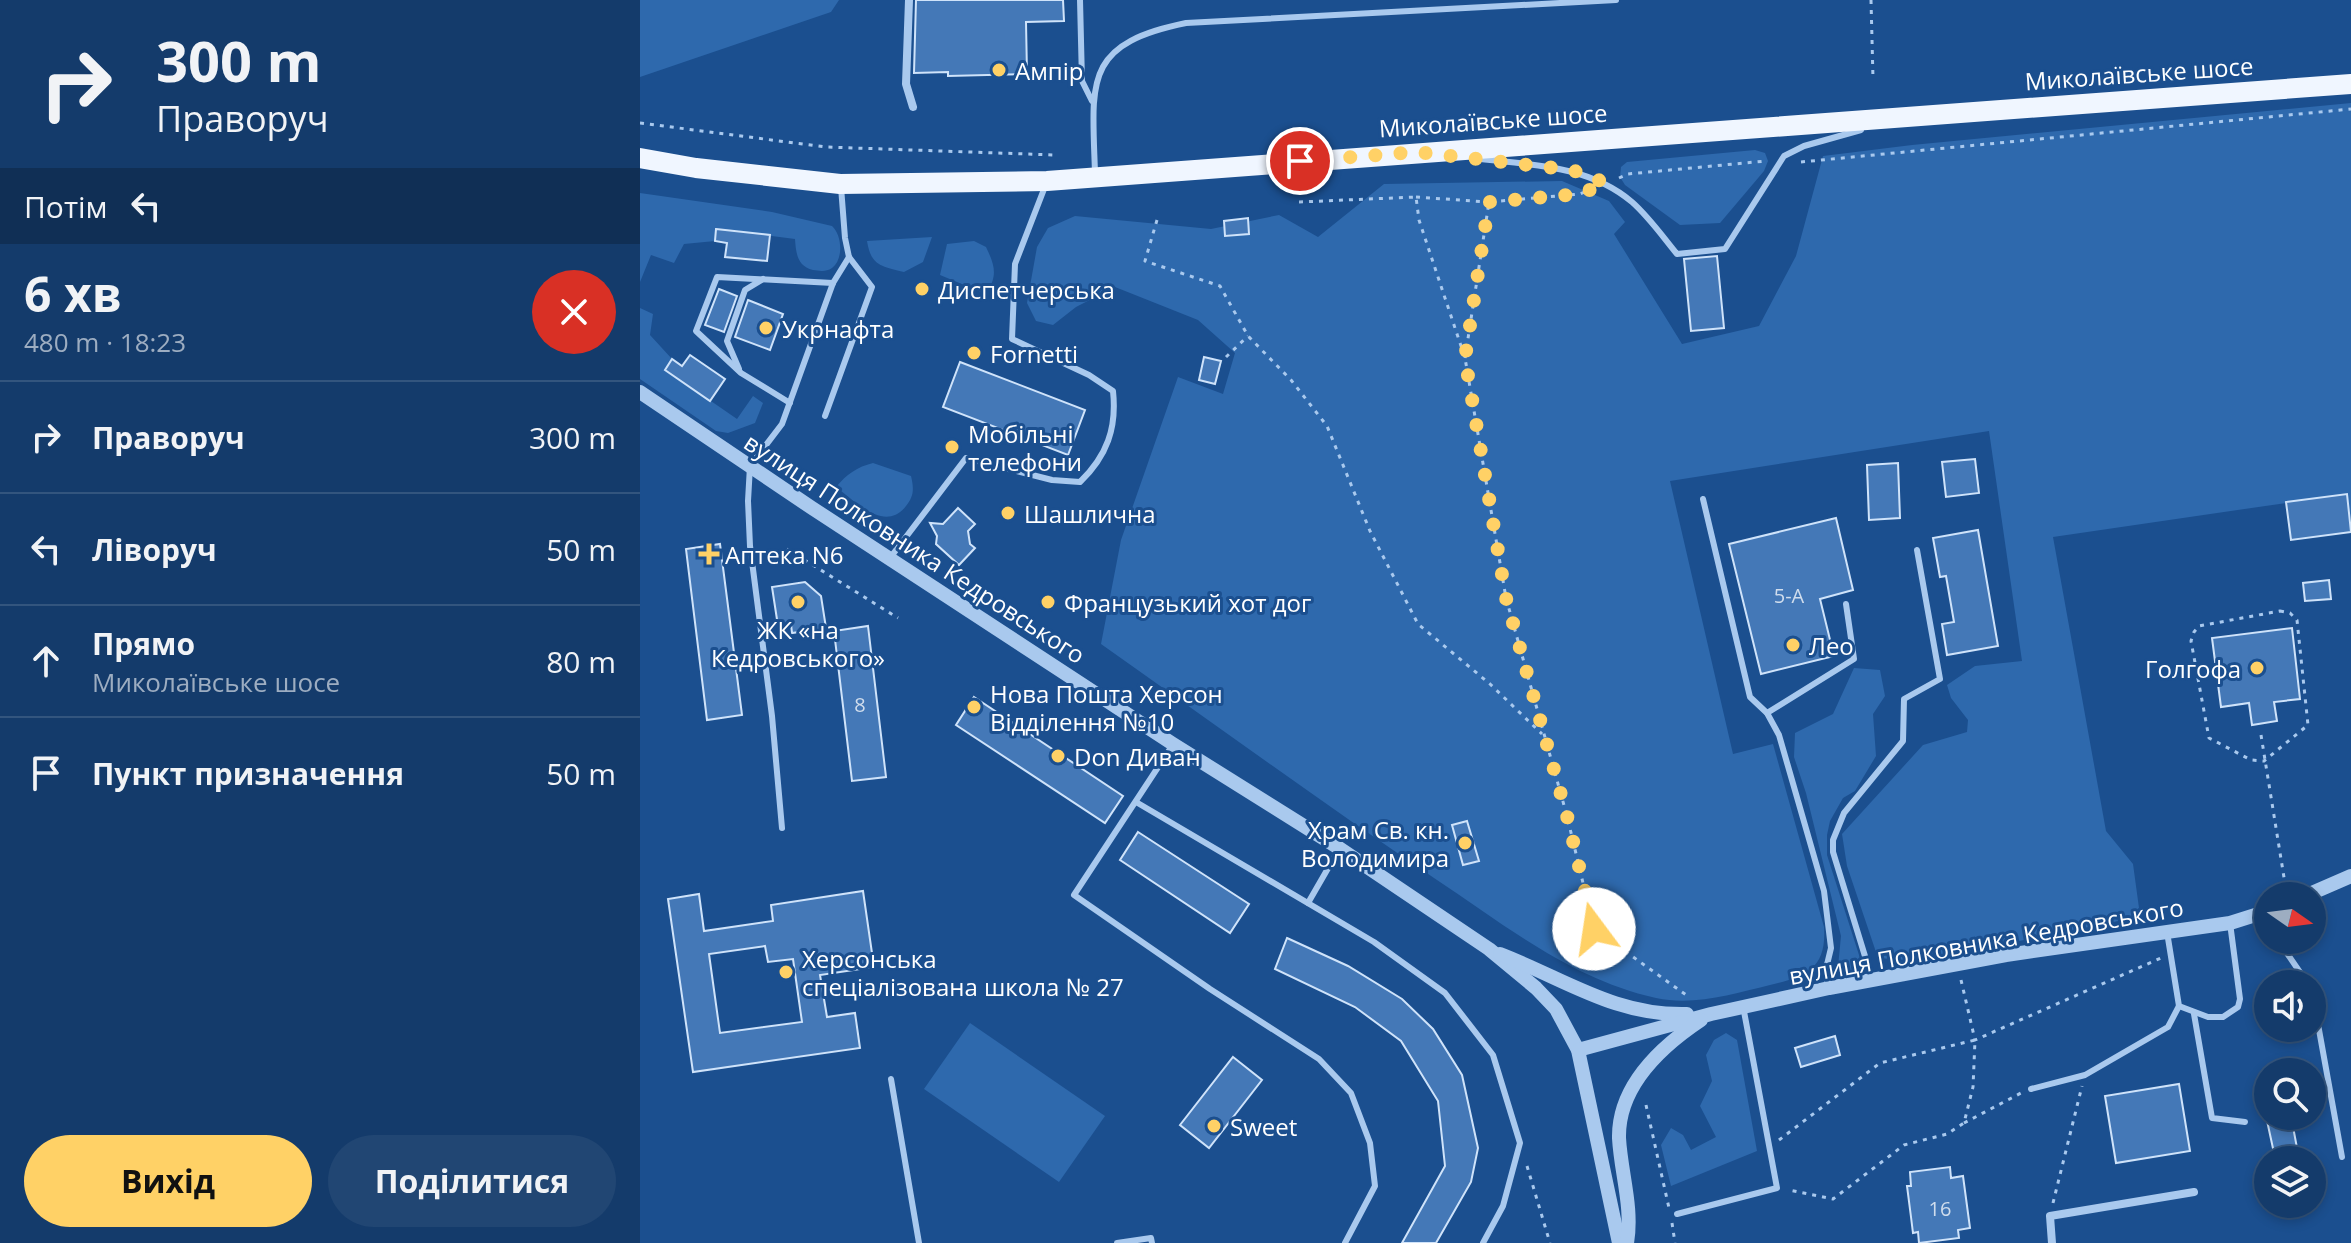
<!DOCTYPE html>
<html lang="uk">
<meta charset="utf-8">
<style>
:root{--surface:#143b6b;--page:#214673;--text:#f1f3f6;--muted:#9dadc1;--line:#33557e;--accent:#ffd166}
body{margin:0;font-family:"Open Sans",sans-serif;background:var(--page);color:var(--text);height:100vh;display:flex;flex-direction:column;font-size:30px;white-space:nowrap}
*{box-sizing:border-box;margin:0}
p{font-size:26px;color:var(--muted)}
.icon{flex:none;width:44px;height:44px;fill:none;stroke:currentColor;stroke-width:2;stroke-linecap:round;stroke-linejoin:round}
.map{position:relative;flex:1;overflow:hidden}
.drawer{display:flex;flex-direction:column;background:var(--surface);width:640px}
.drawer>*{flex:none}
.guide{background:#143b6b;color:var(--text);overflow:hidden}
.needle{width:52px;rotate:104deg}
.tools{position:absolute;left:1614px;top:882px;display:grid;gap:16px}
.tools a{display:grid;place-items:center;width:72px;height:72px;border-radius:50%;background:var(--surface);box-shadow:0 4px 12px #0003,0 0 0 2px var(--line);font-size:40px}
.pin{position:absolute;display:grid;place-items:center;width:68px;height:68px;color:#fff;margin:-34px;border:4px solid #fff;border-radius:50%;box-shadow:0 2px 8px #0007}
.me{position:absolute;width:88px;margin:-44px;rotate:346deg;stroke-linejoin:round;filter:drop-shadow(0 0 6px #0008)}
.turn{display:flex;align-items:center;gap:28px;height:168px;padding:0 24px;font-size:36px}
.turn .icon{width:104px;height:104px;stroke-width:2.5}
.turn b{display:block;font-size:56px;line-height:68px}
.then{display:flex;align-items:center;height:76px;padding:0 24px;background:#0003;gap:16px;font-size:30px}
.round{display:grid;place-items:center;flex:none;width:84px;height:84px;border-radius:42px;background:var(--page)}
.headline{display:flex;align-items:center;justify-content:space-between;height:136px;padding:0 24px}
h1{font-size:48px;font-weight:700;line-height:60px}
.button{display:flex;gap:16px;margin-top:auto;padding:16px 24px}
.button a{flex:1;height:92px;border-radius:48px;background:var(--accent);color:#111;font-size:32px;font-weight:700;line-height:92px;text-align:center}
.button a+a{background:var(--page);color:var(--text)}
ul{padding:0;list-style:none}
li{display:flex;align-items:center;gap:24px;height:112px;padding:0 24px;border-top:2px solid var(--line)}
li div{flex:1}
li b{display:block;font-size:30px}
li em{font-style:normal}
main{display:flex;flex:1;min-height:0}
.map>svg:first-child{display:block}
.green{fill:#2e69ad}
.building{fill:#4478b7;stroke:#cfe3fa;stroke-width:2;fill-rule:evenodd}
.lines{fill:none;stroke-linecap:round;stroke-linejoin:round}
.path{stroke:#a9c9ee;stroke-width:3;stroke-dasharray:4 6;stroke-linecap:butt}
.service{stroke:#a9c9ee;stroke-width:6}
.minor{stroke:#a9c9ee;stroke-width:8}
.tertiary{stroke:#a9c9ee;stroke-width:14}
.primary{stroke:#f0f6ff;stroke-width:20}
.route{stroke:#ffd166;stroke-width:14;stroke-dasharray:0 25.2}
.poi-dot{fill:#ffd166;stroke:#1b4f8f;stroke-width:3}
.labels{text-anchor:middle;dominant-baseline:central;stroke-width:6;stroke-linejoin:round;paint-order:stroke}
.number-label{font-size:20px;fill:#d0dded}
.poi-label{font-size:24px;fill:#fff;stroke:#1b4f8f;text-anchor:start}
.street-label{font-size:24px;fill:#fff;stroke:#1b4f8f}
</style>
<main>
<section class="drawer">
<div class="guide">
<div class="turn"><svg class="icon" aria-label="right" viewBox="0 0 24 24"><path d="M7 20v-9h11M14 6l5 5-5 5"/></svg><div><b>300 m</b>Праворуч</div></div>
<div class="then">Потім<svg class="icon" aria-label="left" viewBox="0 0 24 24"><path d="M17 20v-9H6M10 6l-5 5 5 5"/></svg></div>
</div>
<div class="headline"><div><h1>6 хв</h1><p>480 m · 18:23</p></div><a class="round" style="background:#d93025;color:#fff"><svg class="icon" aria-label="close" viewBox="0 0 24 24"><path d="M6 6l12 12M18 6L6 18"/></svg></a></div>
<ul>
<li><svg class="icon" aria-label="right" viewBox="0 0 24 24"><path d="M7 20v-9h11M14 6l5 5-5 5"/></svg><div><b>Праворуч</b></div><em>300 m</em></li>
<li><svg class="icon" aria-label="left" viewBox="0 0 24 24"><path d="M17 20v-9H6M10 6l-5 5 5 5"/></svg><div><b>Ліворуч</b></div><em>50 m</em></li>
<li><svg class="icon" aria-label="ahead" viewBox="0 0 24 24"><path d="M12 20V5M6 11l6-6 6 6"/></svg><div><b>Прямо</b><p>Миколаївське шосе</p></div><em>80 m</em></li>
<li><svg class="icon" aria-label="arrive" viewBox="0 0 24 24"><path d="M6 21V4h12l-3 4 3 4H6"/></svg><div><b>Пункт призначення</b></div><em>50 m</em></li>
</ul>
<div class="button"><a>Вихід</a><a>Поділитися</a></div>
</section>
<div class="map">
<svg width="1711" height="1243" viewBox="0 0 1711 1243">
<rect width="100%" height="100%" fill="#1b4f8f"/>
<!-- green -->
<g class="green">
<polygon points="0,0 199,0 191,12 0,77"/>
<path d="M 1711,103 L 1711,525 L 1707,494 L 1413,537 L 1466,831 L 1493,864 L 1499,908 L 1488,919 L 1280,961 L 1238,958 L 1207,866 L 1202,834 L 1283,745 L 1327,732 L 1328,720 L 1311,698 L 1307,685 L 1335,666 L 1382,661 L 1349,431 L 1030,481 L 1093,754 L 1133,744 L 1184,927 C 1187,969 1165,977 1130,985 C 1093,994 1054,1006 1016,998 C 931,979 865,925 794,878 C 681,802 572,722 461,644 L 481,540 L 538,377 L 583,394 L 595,353 L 558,320 L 475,287 L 436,307 L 413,325 L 396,321 L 387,303 L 397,247 L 408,228 L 435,216 L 571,229 L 639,215 L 678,237 L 744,184 L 922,181 L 969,201 L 985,222 L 974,234 L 1042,344 L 1119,326 L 1156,256 L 1183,156 L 1272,145 Z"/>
<polygon points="1115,150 1125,153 1128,161 1124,171 1080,223 1040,225 985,185 980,177 981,167 987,162"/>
<path d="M 0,193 L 132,212 L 192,226 C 202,235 204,259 192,268 C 186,272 180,271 173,270 C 157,266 156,253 155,239 L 77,229 L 75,241 L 44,244 L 34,263 L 11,255 L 0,282 Z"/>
<path d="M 292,237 L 283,262 L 264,272 C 241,266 231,266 227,241 Z"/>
<path d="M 334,241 L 346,247 C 355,266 358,275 346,294 L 300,275 L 307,244 Z"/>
<polygon points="0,308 13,314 10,335 32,359 26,370 97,419 113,396 123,403 115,423 88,433 76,431 0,379"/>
<path d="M 233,463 L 271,476 C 274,489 274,496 266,506 C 245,533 216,502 196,487 C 207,474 217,467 233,463 Z"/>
<path d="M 1214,668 L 1240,670 L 1245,696 L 1233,714 L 1236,756 L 1215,791 L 1203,798 L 1190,821 L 1187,835 L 1187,855 L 1219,955 C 1221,965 1218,969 1209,972 L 1198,967 L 1201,936 L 1166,793 L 1154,757 L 1155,733 L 1193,714 Z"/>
<polygon points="330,1023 465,1116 419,1182 284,1089"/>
<polygon points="1086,1033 1097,1040 1117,1151 1031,1186 1021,1145 1031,1128 1043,1135 1051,1150 1076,1137 1060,1106 1072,1081 1066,1055 1074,1040"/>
</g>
<!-- building -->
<g class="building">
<polygon points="276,0 423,0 424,21 386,22 387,74 308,76 308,72 274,73"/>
<polygon points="608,218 609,234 585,236 584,221"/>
<polygon points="76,229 130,235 127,261 85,257 87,243 75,241"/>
<polygon points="1077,256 1084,328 1051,331 1044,259"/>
<polygon points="79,289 97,296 84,332 65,325"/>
<polygon points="108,300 143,314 130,350 95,337"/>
<polygon points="50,355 85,379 70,401 25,370 32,359 42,366"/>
<polygon points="564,357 581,361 575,384 559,380"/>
<polygon points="320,362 445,410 428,455 303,407"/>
<polygon points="1335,459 1339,493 1306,497 1302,462"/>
<polygon points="1258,463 1260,518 1229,520 1227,465"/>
<polygon points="1707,494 1711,532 1651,540 1646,502"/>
<polygon points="318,508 335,524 328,531 330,544 335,548 319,565 296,544 297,536 290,523 303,524"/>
<polygon points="1196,518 1213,590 1180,599 1194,656 1121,674 1089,544"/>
<polygon points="1338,530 1358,646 1307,655 1302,624 1314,622 1306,576 1300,577 1293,538"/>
<polygon points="80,544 102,715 67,720 46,549"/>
<polygon points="1689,580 1691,599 1665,601 1663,583"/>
<polygon points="165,582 181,596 186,628 152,633 151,624 138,626 132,587"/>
<polygon points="228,626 246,777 212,781 194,631"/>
<polygon points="1652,628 1660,699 1634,702 1637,721 1612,725 1609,703 1581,707 1572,638"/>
<polygon points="334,697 483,796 465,823 316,725"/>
<polygon points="827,821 839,861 823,865 812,825"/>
<polygon points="498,832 609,904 590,933 480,860"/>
<path d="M 223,891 L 234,967 L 180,975 L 187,1017 L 215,1013 L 220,1048 L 53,1072 L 28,899 L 59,894 L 64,931 L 133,921 L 131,905 ZM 125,946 L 128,962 L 153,959 L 162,1022 L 80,1033 L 69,954 Z"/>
<polygon points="647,938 708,966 762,999 793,1029 822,1075 838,1148 831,1182 796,1243 762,1243 805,1166 798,1101 761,1041 715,1007 635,969"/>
<polygon points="1195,1036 1200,1055 1161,1067 1155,1048"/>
<polygon points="593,1057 622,1080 569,1148 540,1125"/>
<polygon points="1539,1084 1550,1151 1476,1163 1465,1096"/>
<polygon points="1626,1116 1651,1116 1657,1148 1634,1153"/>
<polygon points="1310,1167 1311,1178 1323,1176 1330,1228 1318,1230 1319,1238 1279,1243 1278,1232 1273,1233 1271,1217 1267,1186 1271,1186 1270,1172"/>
</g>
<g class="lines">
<!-- path -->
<g class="path">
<polyline points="1231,0 1233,79"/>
<polyline points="0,123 186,147 415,155"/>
<polyline points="1161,162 1711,109"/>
<polyline points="979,178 988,174 1126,161"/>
<polyline points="776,197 848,202"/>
<polyline points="659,202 776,197 779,220 825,358 866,598 927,816 954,929 1049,997"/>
<polyline points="517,220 505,261 580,286 608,336 651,380 687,426 730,531 778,624 850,684 902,734"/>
<polyline points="586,357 608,336"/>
<polyline points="825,358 849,202 940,194 950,190"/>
<polyline points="147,549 258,618"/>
<polygon points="1640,611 1650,613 1657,620 1668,725 1624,761 1611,760 1569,738 1551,641 1554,632 1559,626"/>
<polyline points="1621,735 1647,896"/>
<polyline points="1321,980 1335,1040 1521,958"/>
<polyline points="1006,1105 1029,1208"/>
<polyline points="1324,1123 1381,1093"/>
<polyline points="1139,1140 1240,1063 1335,1040 1333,1087 1324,1123 1307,1134 1264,1145 1193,1199 1149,1190"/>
<polyline points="887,1166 910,1243"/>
<polyline points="1413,1203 1442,1086"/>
<polyline points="1032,1223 1035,1243"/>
</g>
<!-- service -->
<g class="service">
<polyline points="440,0 442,81 452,101"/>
<path d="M 833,158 C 888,165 947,164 992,202 C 1009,217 1023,237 1037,254 L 1085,249 L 1144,156 L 1164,146 L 1221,130"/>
<path d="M 455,173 C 452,81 443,44 546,23 L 976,0"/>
<polyline points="99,369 87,341 105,290 123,279"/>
<polyline points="150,403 101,373 56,331 77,277 193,283"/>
<polyline points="185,416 232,287 209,257 205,238 201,187"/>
<polyline points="1063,499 1110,697 1127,713 1139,735 1184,891 1191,948 1185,973 1189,988"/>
<path d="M 250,558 L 326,458 L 412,480 L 440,482 C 467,456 477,428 473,391 L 449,375 L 372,339 L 375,264 L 406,184"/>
<polyline points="1127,713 1214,659 1206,604"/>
<polyline points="532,746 434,895 570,989 679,1059 711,1093 730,1143 735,1186 705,1243"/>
<polyline points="496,802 734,942 805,993 853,1055 880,1143 863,1206 843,1243"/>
<polyline points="142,828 132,716 110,546 108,501 110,466 142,424 193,283 209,257"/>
<polyline points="668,903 698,851"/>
<polyline points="1621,914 1628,925"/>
<polyline points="1527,932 1539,1006 1568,1017 1583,1017 1598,1007 1600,999 1590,923"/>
<polyline points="1638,940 1668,984"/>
<polyline points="1232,979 1193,852 1193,840 1204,813 1263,741 1264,699 1300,679 1277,550"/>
<polyline points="1672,991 1702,1157"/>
<polyline points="1554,1014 1572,1118 1605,1122"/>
<polyline points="251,1079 279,1243"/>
<polyline points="1391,1089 1445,1075 1528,1027 1539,1006"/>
<polyline points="1037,1214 1137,1188 1103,1006"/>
<polyline points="477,1243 511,1238 512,1243"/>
</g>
<!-- minor -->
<g class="minor">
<polyline points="269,0 266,84 273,107"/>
<polyline points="1412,1243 1410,1216 1554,1192"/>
</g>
<!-- tertiary -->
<g class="tertiary">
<polyline points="0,392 172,508 533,744 699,848 849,949 896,988 916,1009 938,1050 979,1243"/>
<polyline points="1665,896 1711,876"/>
<path d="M 860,954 C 925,979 975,1016 1047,1014"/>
<polyline points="938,1050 1071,1014 1189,988 1366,955 1590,923 1628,911"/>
<path d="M 987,1243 C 993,1207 981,1174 979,1138 C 978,1086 1022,1046 1061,1020"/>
</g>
<!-- primary -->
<polyline class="primary" points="0,158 56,168 200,184 407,181 1711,84"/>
</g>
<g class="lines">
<!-- route -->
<polyline class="route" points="660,161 777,152 932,170 966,183 940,194 849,202 825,358 866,598 927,816 954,929"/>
</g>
<!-- markers -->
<g class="poi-dot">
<circle cx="359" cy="70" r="8"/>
<circle cx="282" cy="289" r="8"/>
<circle cx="126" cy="328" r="8"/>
<circle cx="334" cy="353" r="8"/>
<circle cx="312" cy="447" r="8"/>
<circle cx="368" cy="513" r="8"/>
<path d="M65 542h8v8h8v8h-8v8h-8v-8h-8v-8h8z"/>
<circle cx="158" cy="602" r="8"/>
<circle cx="408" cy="602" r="8"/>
<circle cx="1153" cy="645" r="8"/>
<circle cx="1617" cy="668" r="8"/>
<circle cx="334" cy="707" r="8"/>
<circle cx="418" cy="756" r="8"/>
<circle cx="825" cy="843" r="8"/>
<circle cx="146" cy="972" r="8"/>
<circle cx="574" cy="1126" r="8"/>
</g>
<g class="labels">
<!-- number labels -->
<g class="number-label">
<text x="1149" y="595">5-А</text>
<text x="220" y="704">8</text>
<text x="1300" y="1208">16</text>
</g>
<!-- poi labels -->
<g class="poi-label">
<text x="375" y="70">Ампір</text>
<text x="298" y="289">Диспетчерська</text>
<text x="142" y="328">Укрнафта</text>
<text x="350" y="353">Fornetti</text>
<text x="328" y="433">Мобільні<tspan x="328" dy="28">телефони</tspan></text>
<text x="384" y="513">Шашлична</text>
<text x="85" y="554">Аптека N6</text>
<text x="424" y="602">Французький хот дог</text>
<text x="158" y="629" text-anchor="middle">ЖК «на<tspan x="158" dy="28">Кедровського»</tspan></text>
<text x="1169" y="645">Лео</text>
<text x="1601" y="668" text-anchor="end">Голгофа</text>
<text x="350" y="693">Нова Пошта Херсон<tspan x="350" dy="28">Відділення №10</tspan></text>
<text x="434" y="756">Don Диван</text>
<text x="809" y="829" text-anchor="end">Храм Св. кн.<tspan x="809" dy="28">Володимира</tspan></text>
<text x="162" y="958">Херсонська<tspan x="162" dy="28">спеціалізована школа № 27</tspan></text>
<text x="590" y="1126">Sweet</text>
</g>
<!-- street labels -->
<g class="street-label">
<text transform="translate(1499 73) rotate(-4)">Миколаївське шосе</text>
<text transform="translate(853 120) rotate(-4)">Миколаївське шосе</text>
<text transform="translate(275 548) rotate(33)">вулиця Полковника Кедровського</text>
<text transform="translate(1346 941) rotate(-10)">вулиця Полковника Кедровського</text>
</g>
</g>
</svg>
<div class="tools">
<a><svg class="needle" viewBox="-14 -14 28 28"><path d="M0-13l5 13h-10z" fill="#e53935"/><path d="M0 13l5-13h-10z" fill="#9dadc1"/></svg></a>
<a><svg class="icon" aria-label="sound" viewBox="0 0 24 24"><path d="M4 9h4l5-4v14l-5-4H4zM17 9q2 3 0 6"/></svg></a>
<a><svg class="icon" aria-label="search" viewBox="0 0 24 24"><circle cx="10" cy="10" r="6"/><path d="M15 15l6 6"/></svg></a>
<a><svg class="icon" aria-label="layers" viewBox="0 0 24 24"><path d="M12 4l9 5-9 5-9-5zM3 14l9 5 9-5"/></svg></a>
</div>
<div class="pin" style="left:660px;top:161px;background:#d93025"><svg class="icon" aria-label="arrive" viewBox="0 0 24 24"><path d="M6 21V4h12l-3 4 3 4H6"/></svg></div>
<svg class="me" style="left:954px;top:929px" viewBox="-20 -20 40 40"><circle r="19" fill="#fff"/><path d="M0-13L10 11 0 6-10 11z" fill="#ffd166"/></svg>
</div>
</main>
